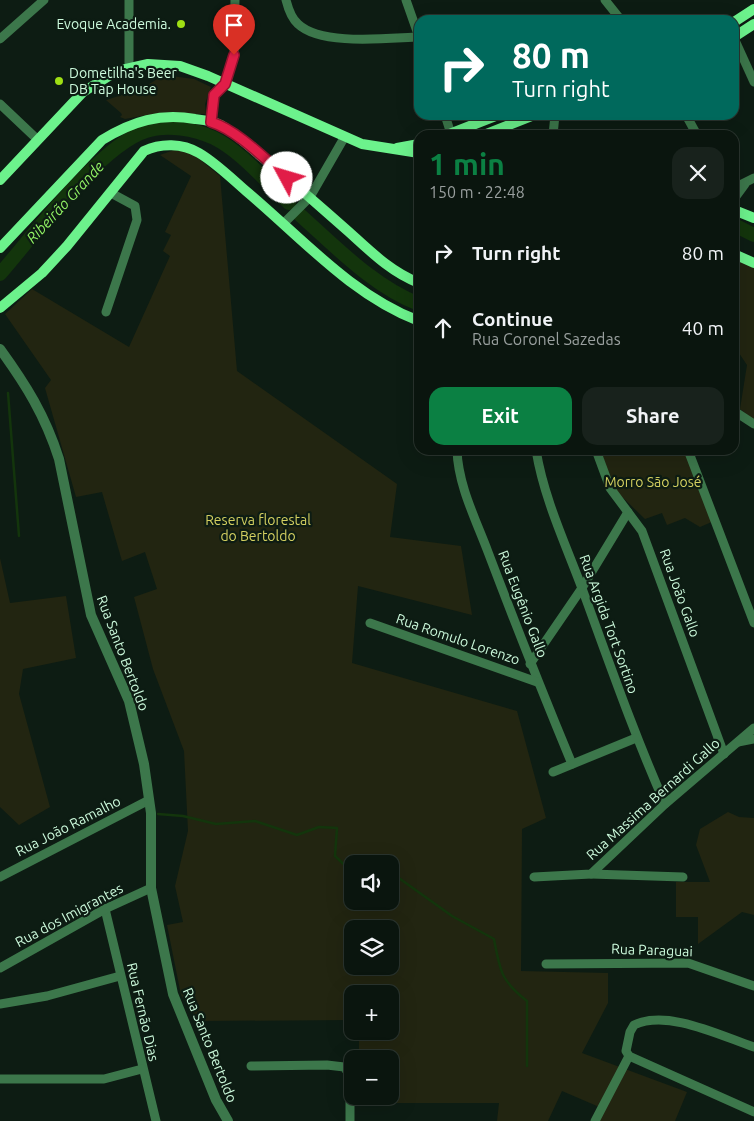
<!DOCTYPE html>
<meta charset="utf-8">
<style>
:root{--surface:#0a150e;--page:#18221c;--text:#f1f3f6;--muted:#999f9e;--line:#2a342e;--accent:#0b8043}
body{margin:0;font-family:Ubuntu,sans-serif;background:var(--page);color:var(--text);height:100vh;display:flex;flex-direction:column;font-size:19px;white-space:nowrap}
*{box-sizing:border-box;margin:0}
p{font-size:16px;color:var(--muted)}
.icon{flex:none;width:28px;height:28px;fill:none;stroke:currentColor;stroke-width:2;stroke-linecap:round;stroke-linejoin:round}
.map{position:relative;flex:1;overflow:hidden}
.drawer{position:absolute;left:414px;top:130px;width:325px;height:325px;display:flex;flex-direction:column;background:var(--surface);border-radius:15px;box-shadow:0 5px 20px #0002,0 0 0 1px var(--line)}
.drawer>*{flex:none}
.hud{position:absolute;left:414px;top:15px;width:325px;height:105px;border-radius:15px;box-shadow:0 5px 20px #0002,0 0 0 1px var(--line);background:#00695c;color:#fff;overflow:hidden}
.fabs{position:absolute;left:344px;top:855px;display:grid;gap:10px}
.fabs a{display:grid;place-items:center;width:55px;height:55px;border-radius:10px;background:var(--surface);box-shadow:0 5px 20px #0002,0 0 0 1px var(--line);font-size:25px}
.pin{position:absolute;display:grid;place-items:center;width:42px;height:42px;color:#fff;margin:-51px -21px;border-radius:50% 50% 50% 0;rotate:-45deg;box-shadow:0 0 5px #0007}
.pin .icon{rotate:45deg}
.me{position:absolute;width:55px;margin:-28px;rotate:309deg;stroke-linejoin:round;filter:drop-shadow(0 0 4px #0008)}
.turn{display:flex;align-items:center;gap:18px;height:105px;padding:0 15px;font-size:22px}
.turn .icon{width:65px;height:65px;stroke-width:2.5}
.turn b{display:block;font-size:35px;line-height:42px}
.round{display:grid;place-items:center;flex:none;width:52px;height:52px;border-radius:15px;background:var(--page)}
.headline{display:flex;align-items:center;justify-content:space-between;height:85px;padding:0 15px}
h1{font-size:30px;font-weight:700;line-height:38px;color:var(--accent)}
.button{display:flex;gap:10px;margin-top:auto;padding:10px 15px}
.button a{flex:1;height:58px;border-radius:15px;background:var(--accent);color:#fff;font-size:20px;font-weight:700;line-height:58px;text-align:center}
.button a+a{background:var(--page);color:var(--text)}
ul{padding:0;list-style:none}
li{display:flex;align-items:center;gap:15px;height:75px;padding:0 15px}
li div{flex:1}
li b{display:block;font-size:19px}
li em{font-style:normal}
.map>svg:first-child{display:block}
.green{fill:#222511;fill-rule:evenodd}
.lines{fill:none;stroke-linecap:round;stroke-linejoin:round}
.stream{stroke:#13350c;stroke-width:2.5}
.river{stroke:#13350c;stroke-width:14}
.minor{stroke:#3c774b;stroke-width:9}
.tertiary{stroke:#3c774b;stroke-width:10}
.secondary{stroke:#6cf28c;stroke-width:10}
.route-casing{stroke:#92132f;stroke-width:12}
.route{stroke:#e11d48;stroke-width:9}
.poi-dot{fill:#9fdf14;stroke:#0d1c13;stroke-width:2}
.labels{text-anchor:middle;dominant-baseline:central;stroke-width:4.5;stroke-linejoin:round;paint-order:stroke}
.poi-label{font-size:14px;fill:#ccfadc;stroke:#0d1c13;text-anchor:end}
.park-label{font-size:14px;fill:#d3cf60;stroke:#0d1c13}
.street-label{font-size:14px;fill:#ccfadc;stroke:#0d1c13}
.water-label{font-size:15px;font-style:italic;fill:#91f164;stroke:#0d1c13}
</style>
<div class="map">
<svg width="754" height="1121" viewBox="0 0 754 1121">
<rect width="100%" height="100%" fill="#0d1c13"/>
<!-- green -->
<g class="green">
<polygon points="164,75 194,79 211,87 205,104 206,114 147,115 125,119 120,117 122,115 121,113 106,100 141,89"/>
<path d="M 174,150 L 192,153 L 220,176 L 237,371 L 397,484 L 390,537 L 461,546 L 472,615 L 358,586 L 352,663 L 517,711 L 546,818 L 522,829 L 521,971 L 608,973 L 608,1003 L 582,1053 L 687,1092 L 675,1121 L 599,1121 L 604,1109 L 562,1091 L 548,1121 L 497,1121 L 499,1103 L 359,1103 L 359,1096 L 390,1096 L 390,1059 L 359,1059 L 359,1031 L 390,1031 L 390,994 L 352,994 L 352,1020 L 198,1021 L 181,995 L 167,925 L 183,922 L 175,886 L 188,831 L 184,751 L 153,669 L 134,597 L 157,589 L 145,552 L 122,561 L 102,492 L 76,497 L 45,388 L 51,380 L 5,314 L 32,289 L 129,347 L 170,256 L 163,251 L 171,235 L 165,232 L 191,176 L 160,155 ZM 352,864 L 390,864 L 390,901 L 352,901 ZM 352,929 L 390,929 L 390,966 L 352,966 Z"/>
<polygon points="734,256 754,265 754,420 740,409 747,365 737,350 734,351"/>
<polygon points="601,450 685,450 714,521 700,527 685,518 667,525 662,513 645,519 613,488"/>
<polygon points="0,558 10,603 66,596 76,658 23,669 19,694 50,807 19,825 0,807"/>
<polygon points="728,812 739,817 754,818 754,915 742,912 698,944 698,917 676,917 676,882 710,882 696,845 700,829"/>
</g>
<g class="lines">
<!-- stream -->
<g class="stream">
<polyline points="8,393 19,536"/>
<polyline points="158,814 183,816 216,824 255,821 297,835 319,827 337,828 335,856 352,872"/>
<path d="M 390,875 L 396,876 L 452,916 L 494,939 C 500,971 501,981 527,1001 L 527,1066"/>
</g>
<!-- river -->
<g class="river">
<path d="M 300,215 C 335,246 374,287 419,304"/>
<polyline points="734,225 754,235"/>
<path d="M 0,274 C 33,236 101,145 146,131 C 167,124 195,129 214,138 C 242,152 266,182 289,203"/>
</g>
<!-- minor -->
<g class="minor">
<polyline points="129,0 129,67"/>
<path d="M 286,0 C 288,8 291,18 298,24 C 321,46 388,38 419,37"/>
<polyline points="406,0 419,37"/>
<polyline points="605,0 621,20"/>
<polyline points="734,38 754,82"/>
<polyline points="0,39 44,0"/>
<polyline points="225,84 234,55 235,0"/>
<polyline points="0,104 38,140"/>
<polyline points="445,115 451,134"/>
<polyline points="686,115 697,135"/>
<polyline points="553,135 555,115"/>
<polyline points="734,188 754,178"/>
<polyline points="734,199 745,184"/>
<polyline points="284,223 310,197 344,138"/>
<polyline points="106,312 137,220 135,206 111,193"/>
<polyline points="734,411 754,424"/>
<path d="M 457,450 C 458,485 476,520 488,552 C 515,623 543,694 572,764"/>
<path d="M 536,450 C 544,499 566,545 583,591 C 609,662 634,734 665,804"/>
<polyline points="596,450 610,488 642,531 724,754"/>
<polyline points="688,450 754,623"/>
<polyline points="370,623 537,682"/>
<polyline points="530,664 582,588 628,512"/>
<polyline points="738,742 754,739"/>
<polyline points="553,772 636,738"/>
<polyline points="591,874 683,877"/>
<polyline points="0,877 149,800"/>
<polyline points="534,877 591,874 665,804 754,728"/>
<polyline points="105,909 156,1121"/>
<polyline points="546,964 688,963 754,986"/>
<polyline points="0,968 105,909 151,888"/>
<polyline points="0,1004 47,996 120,976"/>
<path d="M 754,1047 C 721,1036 668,1009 634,1025 L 630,1032 L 626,1051 L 629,1056 L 754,1112"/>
<polyline points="251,1066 327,1065 344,1067 350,1075 350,1121"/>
<polyline points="0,1079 104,1079 142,1069"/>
<polyline points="595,1121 629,1056"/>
</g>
<!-- tertiary -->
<path class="tertiary" d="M 0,349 C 26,385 45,415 59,459 L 91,615 L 129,701 L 144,764 L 151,813 L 151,888 L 173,994 L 216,1100 L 228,1121"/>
<!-- secondary -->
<g class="secondary">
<polyline points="734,22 754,9"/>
<polyline points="734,37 754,24"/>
<polyline points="211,122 214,95 225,84"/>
<polyline points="447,135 498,115"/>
<polyline points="484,135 534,115"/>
<polyline points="397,148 419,144"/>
<polyline points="0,180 83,92 117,71 148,64 180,66 208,76 362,144 419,153"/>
<polyline points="734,210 754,218"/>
<path d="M 0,248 L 102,140 C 133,121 160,113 195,119 C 204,120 214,121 221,125 C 236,134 250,147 263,158 C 292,182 321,207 349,232 C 371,252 391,272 419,283"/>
<polyline points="734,254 754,263"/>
<path d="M 0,308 L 42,273 L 67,246 L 144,151 C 161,143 182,143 199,153 C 216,163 231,178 246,191 C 301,237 351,295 419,321"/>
</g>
</g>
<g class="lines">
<!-- route casing -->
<g class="route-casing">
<path id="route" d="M 234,55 L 225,84 L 214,95 L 211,122 C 237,130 266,160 287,178"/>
</g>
<!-- route -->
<use href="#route" class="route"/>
</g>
<!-- markers -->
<g class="poi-dot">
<circle cx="181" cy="24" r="5"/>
<circle cx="59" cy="81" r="5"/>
</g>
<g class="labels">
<!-- poi labels -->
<g class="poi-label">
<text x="171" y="24">Evoque Academia.</text>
<text x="69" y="73" text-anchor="start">Dometilha's Beer<tspan x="69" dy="16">DB Tap House</tspan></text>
</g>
<!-- park labels -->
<g class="park-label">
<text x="653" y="482">Morro São José</text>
<text x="258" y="520">Reserva florestal<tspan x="258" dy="16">do Bertoldo</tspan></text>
</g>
<!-- street labels -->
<g class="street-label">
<text transform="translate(680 593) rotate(70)">Rua João Gallo</text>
<text transform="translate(523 604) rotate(69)">Rua Eugênio Gallo</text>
<text transform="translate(609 624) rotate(70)">Rua Argida Tort Sortino</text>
<text transform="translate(458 639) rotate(19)">Rua Romulo Lorenzo</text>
<text transform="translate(123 653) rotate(69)">Rua Santo Bertoldo</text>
<text transform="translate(653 799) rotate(-42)">Rua Massima Bernardi Gallo</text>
<text transform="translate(68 826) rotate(-27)">Rua João Ramalho</text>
<text transform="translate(69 915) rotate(-28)">Rua dos Imigrantes</text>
<text transform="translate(652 950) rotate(2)">Rua Paraguai</text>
<text transform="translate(143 1012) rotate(77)">Rua Fernão Dias</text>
<text transform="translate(210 1045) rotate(68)">Rua Santo Bertoldo</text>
</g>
<!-- water labels -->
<g class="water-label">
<text transform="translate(65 202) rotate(-47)">Ribeirão Grande</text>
</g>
</g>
</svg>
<div class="fabs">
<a><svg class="icon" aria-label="sound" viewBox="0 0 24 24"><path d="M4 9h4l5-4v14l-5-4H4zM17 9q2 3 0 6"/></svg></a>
<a><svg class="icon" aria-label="layers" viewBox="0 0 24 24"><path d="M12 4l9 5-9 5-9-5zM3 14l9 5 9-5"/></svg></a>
<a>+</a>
<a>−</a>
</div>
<div class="pin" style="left:234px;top:55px;background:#d93025"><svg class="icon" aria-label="arrive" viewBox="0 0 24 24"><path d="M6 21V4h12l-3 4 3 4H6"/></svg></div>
<svg class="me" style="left:287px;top:178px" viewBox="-20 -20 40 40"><circle r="19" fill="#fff"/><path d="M0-13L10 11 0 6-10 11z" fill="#e11d48"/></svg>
<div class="hud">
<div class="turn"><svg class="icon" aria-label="right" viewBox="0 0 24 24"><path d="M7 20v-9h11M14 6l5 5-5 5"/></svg><div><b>80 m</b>Turn right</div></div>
</div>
<section class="drawer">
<div class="headline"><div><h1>1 min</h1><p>150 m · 22:48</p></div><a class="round"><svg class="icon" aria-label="close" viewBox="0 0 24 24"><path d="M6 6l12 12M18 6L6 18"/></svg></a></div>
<ul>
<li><svg class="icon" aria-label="right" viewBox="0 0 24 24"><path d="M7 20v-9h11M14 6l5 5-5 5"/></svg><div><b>Turn right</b></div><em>80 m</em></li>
<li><svg class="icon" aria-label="ahead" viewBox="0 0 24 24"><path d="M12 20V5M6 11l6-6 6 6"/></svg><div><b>Continue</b><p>Rua Coronel Sazedas</p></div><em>40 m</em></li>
</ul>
<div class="button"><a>Exit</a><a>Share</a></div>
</section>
</div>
